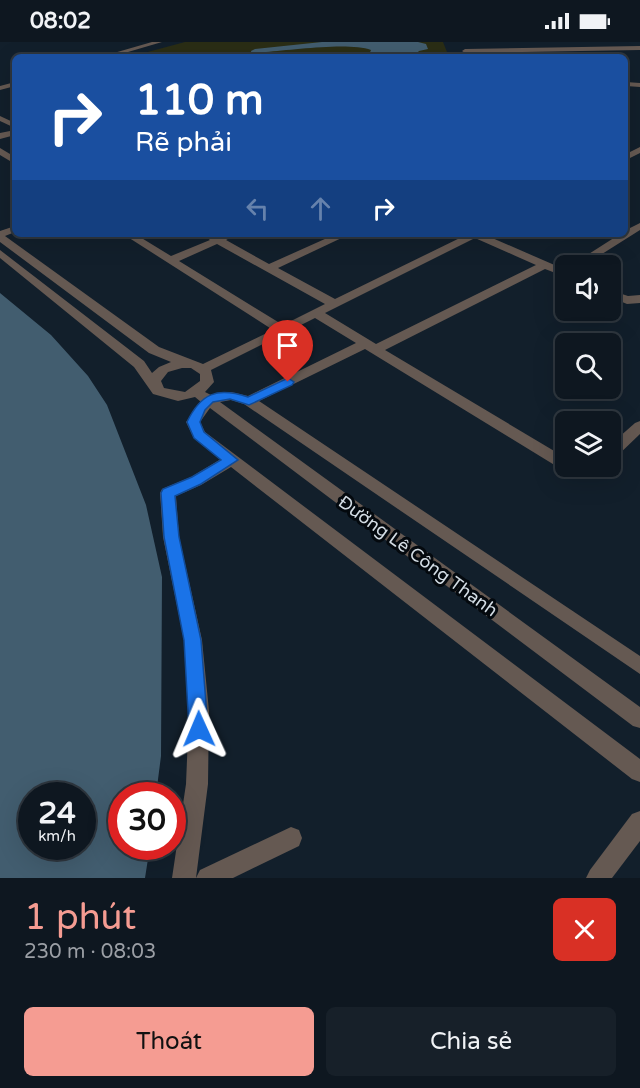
<!DOCTYPE html>
<html lang="vi">
<meta charset="utf-8">
<style>
:root{--surface:#0e1720;--page:#172029;--text:#f1f3f6;--muted:#9b9fa5;--line:#2e363e;--accent:#f59c92}
body{margin:0;font-family:"Varela Round",sans-serif;background:var(--page);color:var(--text);height:100vh;display:flex;flex-direction:column;font-size:22px;white-space:nowrap}
*{box-sizing:border-box;margin:0}
p{font-size:20px;color:var(--muted)}
.icon{flex:none;width:33px;height:33px;fill:none;stroke:currentColor;stroke-width:2;stroke-linecap:round;stroke-linejoin:round}
.map{position:relative;height:836px;overflow:hidden}
.panel{display:flex;flex-direction:column;background:var(--surface);flex:1}
.panel>*{flex:none}
.hud{position:absolute;left:12px;top:12px;width:616px;height:183px;border-radius:9px;box-shadow:0 6px 24px #0002,0 0 0 2px var(--line);background:#1a4fa0;color:#fff;overflow:hidden}
.tools{position:absolute;left:555px;top:213px;display:grid;gap:12px}
.tools a{display:grid;place-items:center;width:66px;height:66px;border-radius:9px;background:var(--surface);box-shadow:0 6px 24px #0002,0 0 0 2px var(--line);font-size:30px}
.speed{position:absolute;left:18px;top:740px;display:flex;gap:12px;font-size:30px;font-weight:700;text-align:center}
.speed>*{display:grid;place-content:center;width:78px;height:78px;border-radius:50%;background:var(--surface);box-shadow:0 6px 24px #0002,0 0 0 2px var(--line);line-height:1}
.speed small{font-size:15px;font-weight:400}
.speed .limit{border:9px solid #d22;background:#fff;color:#111}
.pin{position:absolute;display:grid;place-items:center;width:51px;height:51px;color:#fff;margin:-62px -26px;border-radius:50% 50% 50% 0;rotate:-45deg;box-shadow:0 0 6px #0007}
.pin .icon{rotate:45deg}
.me{position:absolute;width:66px;margin:-33px;rotate:359deg;stroke-linejoin:round;filter:drop-shadow(0 0 4px #0008)}
.turn{display:flex;align-items:center;gap:21px;height:126px;padding:0 24px;font-size:27px}
.turn .icon{width:78px;height:78px;stroke-width:2.5}
.turn b{display:block;font-size:42px;line-height:51px}
.lanes{display:flex;align-items:center;height:57px;padding:0 24px;background:#0003;justify-content:center;gap:30px;direction:ltr}
.lanes .off{opacity:.35}
.round{display:grid;place-items:center;flex:none;width:63px;height:63px;border-radius:9px;background:var(--page)}
.summary{display:flex;align-items:center;justify-content:space-between;height:102px;padding:0 24px}
h1{font-size:36px;font-weight:600;line-height:45px;color:var(--accent)}
.button{display:flex;gap:12px;margin-top:auto;padding:12px 24px}
.button a{flex:1;height:69px;border-radius:9px;background:var(--accent);color:#111;font-size:24px;font-weight:600;line-height:69px;text-align:center}
.button a+a{background:var(--page);color:var(--text)}
.status{display:flex;justify-content:space-between;align-items:center;height:42px;padding:0 30px;background:var(--surface);direction:ltr}
.status svg{height:16px;fill:currentColor}
.map>svg:first-child{display:block}
.green{fill:#2a2d15}
.water{fill:#425d6f;fill-rule:evenodd}
.lines{fill:none;stroke-linecap:round;stroke-linejoin:round}
.minor{fill:#655952;fill-rule:evenodd}
.route{fill:#1a73e8;stroke:#114b97;stroke-width:1.5}
.labels{text-anchor:middle;dominant-baseline:central;stroke-width:6;stroke-linejoin:round;paint-order:stroke}
.street-label{font-size:18px;fill:#d3dce4;stroke:#04090e}
</style>
<div class="status"><b>08:02</b><svg viewBox="0 0 49 12"><path d="M0 12V9h3v3zM5 12V6h3v6zM10 12V3h3v9zM15 12V0h3v12zM26 1h20v11H26zM47 4h2v5h-2z"/></svg></div>
<div class="map">
<svg width="640" height="836" viewBox="0 0 640 836">
<rect width="100%" height="100%" fill="#121f2b"/>
<!-- green -->
<polygon class="green" points="185,0 443,0 449,15 129,15"/>
<!-- water -->
<g class="water">
<path d="M 322,0 L 418,0 L 426,2 L 428,7 L 419,9 L 413,15 L 368,15 L 371,8 C 349,0 292,8 266,10 L 268,15 L 252,15 L 251,9 L 255,7 Z"/>
<path d="M 0,251 L 51,293 L 88,334 L 107,363 L 146,463 L 162,535 L 161,714 L 156,753 L 122,753 L 122,804 L 150,804 L 145,836 L 0,836 ZM 32,753 L 82,753 L 82,804 L 32,804 Z"/>
</g>
<g class="lines">
<!-- minor -->
<g class="minor">
<polygon points="152,0 162,0 111,15 100,15"/>
<polygon points="640,4 640,8 465,11 462,9 465,7"/>
<polygon points="15,40 15,44 0,48 0,44"/>
<polygon points="626,40 640,41 640,45 626,44"/>
<polygon points="0,74 15,81 15,86 0,79"/>
<polygon points="15,88 15,93 0,97 0,91"/>
<polygon points="640,105 640,111 626,118 626,112"/>
<polygon points="0,106 15,115 15,122 0,113"/>
<polygon points="640,181 640,188 583,224 570,224 620,192 626,192 626,188"/>
<path d="M 15,184 L 15,190 L 5,194 L 159,305 L 203,322 L 273,288 L 123,192 L 135,192 L 171,214 L 210,198 L 202,192 L 218,194 L 237,192 L 226,198 L 269,222 L 336,192 L 350,192 L 278,226 L 335,257 L 468,192 L 483,192 L 566,228 L 566,235 L 545,227 L 385,308 L 566,416 L 566,424 L 603,424 L 589,437 L 579,437 L 561,427 L 365,307 L 259,359 L 640,614 L 640,632 L 244,362 L 231,358 L 220,360 L 640,665 L 640,686 L 633,684 L 210,366 L 200,380 L 205,390 L 640,717 L 640,740 L 632,737 L 231,425 L 201,443 L 176,454 L 179,495 L 202,598 L 209,669 L 208,742 L 196,836 L 172,836 L 186,742 L 189,669 L 184,598 L 163,495 L 160,451 L 162,447 L 191,435 L 221,417 L 194,396 L 186,380 L 201,360 L 195,355 L 178,359 L 153,352 L 134,325 L 0,216 L 0,208 L 144,319 L 152,331 L 159,325 L 171,320 L 149,311 L 0,200 L 0,189 ZM 475,196 L 536,223 L 376,302 L 325,271 ZM 217,202 L 325,262 L 283,283 L 179,219 ZM 315,276 L 356,301 L 248,354 L 231,350 L 211,353 L 205,350 L 214,340 L 211,328 ZM 182,326 L 191,326 L 200,332 L 200,339 L 185,350 L 164,346 L 161,339 L 168,330 Z"/>
<polygon points="610,248 628,254 640,253 640,261 627,262 610,255"/>
<polygon points="640,379 640,392 615,416 610,417 610,403 635,381"/>
<polygon points="640,769 640,799 612,836 586,836 590,828 632,772"/>
<polygon points="291,785 299,788 302,796 299,804 233,836 196,836 200,828"/>
</g>
</g>
<!-- route -->
<path class="route" d="M 288,336 L 294,340 L 292,343 L 249,363 L 230,357 L 213,360 L 205,368 L 200,380 L 204,390 L 238,418 L 201,442 L 175,454 L 179,495 L 201,598 L 208,687 L 205,693 L 199,696 L 192,693 L 189,687 L 184,598 L 164,495 L 161,451 L 163,447 L 192,435 L 221,418 L 194,396 L 187,380 C 201,351 217,345 248,355 Z"/>
<g class="labels">
<!-- street labels -->
<g class="street-label">
<text transform="translate(418 514) rotate(36)">Đường Lê Công Thanh</text>
</g>
</g>
</svg>
<div class="tools">
<a><svg class="icon" aria-label="sound" viewBox="0 0 24 24"><path d="M4 9h4l5-4v14l-5-4H4zM17 9q2 3 0 6"/></svg></a>
<a><svg class="icon" aria-label="search" viewBox="0 0 24 24"><circle cx="10" cy="10" r="6"/><path d="M15 15l6 6"/></svg></a>
<a><svg class="icon" aria-label="layers" viewBox="0 0 24 24"><path d="M12 4l9 5-9 5-9-5zM3 14l9 5 9-5"/></svg></a>
</div>
<div class="speed"><div>24<small>km/h</small></div><div class="limit">30</div></div>
<div class="pin" style="left:288px;top:340px;background:#d93025"><svg class="icon" aria-label="arrive" viewBox="0 0 24 24"><path d="M6 21V4h12l-3 4 3 4H6"/></svg></div>
<svg class="me" style="left:199px;top:687px" viewBox="-20 -20 40 40"><path d="M0-17L14 15 0 8-14 15z" fill="#1a73e8" stroke="#fff" stroke-width="4"/></svg>
<div class="hud">
<div class="turn"><svg class="icon" aria-label="right" viewBox="0 0 24 24"><path d="M7 20v-9h11M14 6l5 5-5 5"/></svg><div><b>110 m</b>Rẽ phải</div></div>
<div class="lanes"><svg class="icon off" aria-label="left" viewBox="0 0 24 24"><path d="M17 20v-9H6M10 6l-5 5 5 5"/></svg><svg class="icon off" aria-label="ahead" viewBox="0 0 24 24"><path d="M12 20V5M6 11l6-6 6 6"/></svg><svg class="icon" aria-label="right" viewBox="0 0 24 24"><path d="M7 20v-9h11M14 6l5 5-5 5"/></svg></div>
</div>
</div>
<section class="panel">
<div class="summary"><div><h1>1 phút</h1><p>230 m · 08:03</p></div><a class="round" style="background:#d93025;color:#fff"><svg class="icon" aria-label="close" viewBox="0 0 24 24"><path d="M6 6l12 12M18 6L6 18"/></svg></a></div>
<div class="button"><a>Thoát</a><a>Chia sẻ</a></div>
</section>
